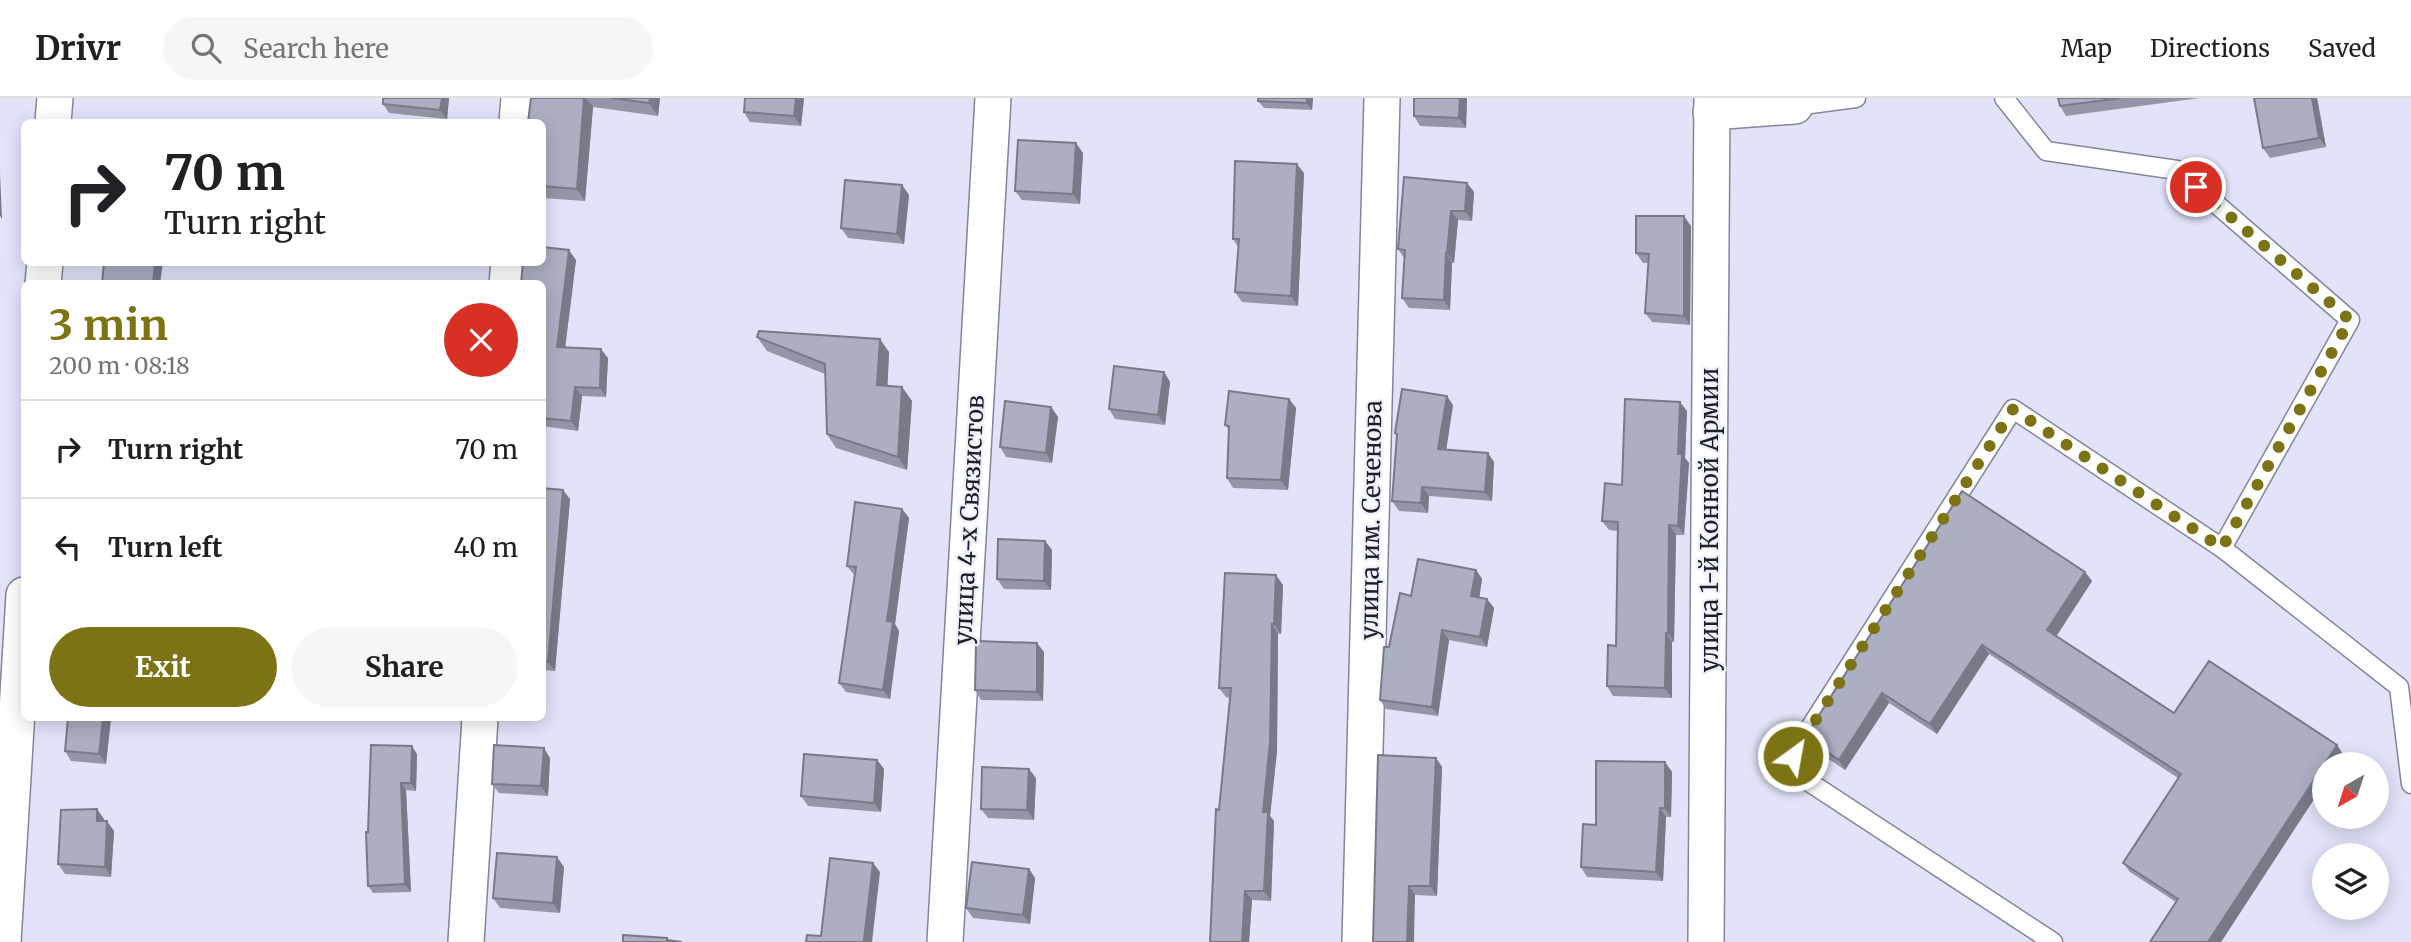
<!DOCTYPE html>
<meta charset="utf-8">
<style>
:root{--surface:#fff;--page:#f6f6f6;--text:#202124;--muted:#757577;--line:#e0e0e0;--accent:#7c7314}
body{margin:0;font-family:Merriweather,serif;background:var(--page);color:var(--text);height:100vh;display:flex;flex-direction:column;font-size:26px;white-space:nowrap}
*{box-sizing:border-box;margin:0}
p{font-size:23px;color:var(--muted)}
.icon{flex:none;width:38px;height:38px;fill:none;stroke:currentColor;stroke-width:2;stroke-linecap:round;stroke-linejoin:round}
.map{position:relative;flex:1;overflow:hidden}
.details{position:absolute;left:21px;top:182px;width:525px;height:441px;display:flex;flex-direction:column;background:var(--surface);border-radius:10px;box-shadow:0 4px 18px #0003}
.details>*{flex:none}
.hud{position:absolute;left:21px;top:21px;width:525px;height:147px;border-radius:10px;box-shadow:0 4px 18px #0003;background:#fff;color:var(--text);overflow:hidden}
.needle{width:46px;rotate:219deg}
.fabs{position:absolute;left:2312px;top:654px;display:grid;gap:14px}
.fabs a{display:grid;place-items:center;width:77px;height:77px;border-radius:50%;background:var(--surface);box-shadow:0 4px 18px #0003;font-size:35px}
.pin{position:absolute;display:grid;place-items:center;width:60px;height:60px;color:#fff;margin:-30px;border:4px solid #fff;border-radius:50%;box-shadow:0 2px 7px #0007}
.me{position:absolute;width:77px;margin:-38px;rotate:32deg;stroke-linejoin:round;filter:drop-shadow(0 0 5px #0008)}
.turn{display:flex;align-items:center;gap:24px;height:147px;padding:0 28px;font-size:32px}
.turn .icon{width:91px;height:91px;stroke-width:2.5}
.turn b{display:block;font-size:49px;line-height:60px}
.round{display:grid;place-items:center;flex:none;width:74px;height:74px;border-radius:37px;background:var(--page)}
.headline{display:flex;align-items:center;justify-content:space-between;height:119px;padding:0 28px}
h1{font-size:42px;font-weight:700;line-height:52px;color:var(--accent)}
.button{display:flex;gap:14px;margin-top:auto;padding:14px 28px}
.button a{flex:1;height:80px;border-radius:42px;background:var(--accent);color:#fff;font-size:28px;font-weight:700;line-height:80px;text-align:center}
.button a+a{background:var(--page);color:var(--text)}
ul{padding:0;list-style:none}
li{display:flex;align-items:center;gap:21px;height:98px;padding:0 28px;border-top:2px solid var(--line)}
li div{flex:1}
li b{display:block;font-size:26px}
li em{font-style:normal}
header{display:flex;align-items:center;gap:42px;box-sizing:border-box;height:98px;padding:0 35px;background:var(--surface);border-bottom:2px solid var(--line)}
header strong{font-size:33px}
nav{display:flex;gap:38px;margin-inline-start:auto;font-size:24px}
.search{width:490px;height:63px;background:var(--page);display:flex;align-items:center;gap:18px;box-sizing:border-box;padding:0 24px;border-radius:38px;color:var(--muted);font-size:26px}
.map>svg:first-child{display:block}
.lines{fill:none;stroke-linecap:round;stroke-linejoin:round}
.service-casing{stroke:#848598;stroke-width:21}
.minor-casing{stroke:#848598;stroke-width:38}
.service{stroke:#fff;stroke-width:18}
.minor{stroke:#fff;stroke-width:35}
.wall{fill:#9496a7}
.shaded-wall{fill:#787a88}
.building{fill:#acaec2;stroke:#787a88;stroke-width:2}
.route{stroke:#7c7314;stroke-width:12;stroke-dasharray:0 21.6}
.labels{text-anchor:middle;dominant-baseline:central;stroke-width:5;stroke-linejoin:round;paint-order:stroke}
.street-label{font-size:24px;fill:#1d1e26;stroke:#f0f1fe}
</style>
<header>
<strong>Drivr</strong>
<div class="search"><svg class="icon" aria-label="search" viewBox="0 0 24 24"><circle cx="10" cy="10" r="6"/><path d="M15 15l6 6"/></svg>Search here</div>
<nav><a>Map</a><a>Directions</a><a>Saved</a></nav>
</header>
<div class="map">
<svg width="2411" height="844" viewBox="0 0 2411 844">
<rect width="100%" height="100%" fill="#e2e3f9"/>
<g class="lines">
<!-- service casing -->
<g class="service-casing">
<g id="service">
<polyline points="2004,0 2046,53 2177,72 2350,222 2222,450 2399,589 2411,686"/>
<polyline points="1795,8 1856,0"/>
<polyline points="2053,844 1806,682 1792,658 2013,311 2222,450"/>
</g>
</g>
<!-- minor casing -->
<g class="minor-casing">
<g id="minor">
<polyline points="1711,14 1795,8"/>
<polyline points="53,24 55,0"/>
<polyline points="517,24 519,0"/>
<polyline points="43,186 45,164"/>
<polyline points="507,186 509,164"/>
<polyline points="3,844 24,497"/>
<polyline points="466,844 480,620"/>
<polyline points="945,844 993,0"/>
<polyline points="1360,844 1382,0"/>
<polyline points="1706,844 1712,0"/>
</g>
</g>
<!-- service -->
<use href="#service" class="service"/>
<!-- minor -->
<use href="#minor" class="minor"/>
</g>
<!-- wall -->
<g class="wall">
<polygon points="449,0 447,21 389,15 383,6"/>
<polygon points="531,0 660,0 658,18 593,9 585,103 542,100 542,24"/>
<polygon points="804,0 801,28 750,24 744,14"/>
<polygon points="1258,0 1313,0 1312,12 1264,10 1258,3"/>
<polygon points="1414,0 1467,0 1466,30 1420,28 1414,18"/>
<polygon points="2058,0 2200,0 2066,18 2060,8"/>
<polygon points="2317,0 2326,49 2270,60 2263,50"/>
<polygon points="1083,55 1080,106 1022,102 1015,93"/>
<polygon points="1304,75 1298,208 1242,204 1235,194 1238,149 1233,141"/>
<polygon points="1467,85 1474,94 1472,123 1458,122 1454,165 1452,165 1450,212 1409,210 1402,200 1404,160 1398,151"/>
<polygon points="902,87 909,97 904,146 848,140 841,130"/>
<polygon points="1691,128 1690,227 1652,224 1645,215 1649,165 1643,165 1636,155"/>
<polygon points="576,162 565,249 608,260 606,299 582,298 578,333 542,328 542,186"/>
<polygon points="757,239 889,254 887,288 902,289 912,303 907,372 836,350 827,336 825,276 767,253"/>
<polygon points="1164,274 1170,284 1165,327 1115,321 1109,311"/>
<polygon points="1289,301 1296,310 1288,392 1233,390 1227,380 1229,332 1225,327"/>
<polygon points="1453,307 1446,351 1494,364 1492,403 1429,398 1428,415 1399,413 1392,403 1397,338 1395,335"/>
<polygon points="1051,309 1058,319 1052,365 1006,359 1000,349"/>
<polygon points="1687,313 1685,360 1689,365 1684,437 1676,437 1674,544 1672,544 1672,600 1613,598 1607,588 1616,548 1617,433 1609,432 1602,423 1622,387"/>
<polygon points="542,390 570,401 555,573 542,572"/>
<polygon points="902,411 909,420 895,526 899,533 890,601 846,594 839,585 855,478 847,468"/>
<polygon points="1045,443 1052,452 1051,492 1004,491 997,481"/>
<polygon points="1476,472 1482,481 1479,500 1487,501 1494,510 1487,549 1449,542 1438,618 1386,611 1380,602 1411,498"/>
<polygon points="2085,474 2092,483 2056,538 2174,615 2337,647 2343,656 2221,844 2150,844 2176,804 2130,774 2123,765 2178,680 1989,556 1937,636 1889,605 1845,672 1811,649 1805,639"/>
<polygon points="1283,487 1281,536 1278,536 1277,653 1270,718 1274,723 1271,803 1252,802 1249,844 1230,600 1226,599 1219,590"/>
<polygon points="1044,554 1043,603 981,602 975,592"/>
<polygon points="111,620 106,666 71,663 65,653"/>
<polygon points="417,656 416,693 406,692 411,794 373,795 368,788 368,734"/>
<polygon points="550,660 548,698 499,695 492,686"/>
<polygon points="1436,660 1442,669 1437,798 1415,797 1373,844"/>
<polygon points="877,662 884,671 881,714 808,708 801,698"/>
<polygon points="1665,664 1672,674 1671,719 1666,719 1663,783 1587,779 1581,769 1596,727"/>
<polygon points="1036,680 1034,722 988,720 981,711"/>
<polygon points="104,721 104,723 114,733 111,779 65,776 58,766"/>
<polygon points="564,769 560,815 500,810 493,800"/>
<polygon points="1029,771 1035,780 1030,826 973,820 966,810"/>
</g>
<!-- shaded-wall -->
<g class="shaded-wall">
<polygon points="442,0 449,0 447,21 440,12"/>
<polygon points="584,0 586,0 593,9 585,103 577,91"/>
<polygon points="650,0 660,0 658,18 649,5"/>
<polygon points="796,0 804,0 801,28 794,18"/>
<polygon points="1307,0 1313,0 1312,12 1307,5"/>
<polygon points="1460,0 1467,0 1466,30 1459,20"/>
<polygon points="2312,0 2317,0 2326,49 2319,40"/>
<polygon points="1076,45 1083,55 1080,106 1073,96"/>
<polygon points="1297,66 1304,75 1298,208 1291,198"/>
<polygon points="0,75 2,121 0,118"/>
<polygon points="1467,85 1474,94 1472,123 1465,113"/>
<polygon points="902,87 909,97 904,146 897,136"/>
<polygon points="1451,113 1458,122 1454,165 1447,155"/>
<polygon points="1684,118 1691,128 1690,227 1684,218"/>
<polygon points="569,152 576,162 564,259 557,249"/>
<polygon points="1446,155 1452,165 1450,212 1444,202"/>
<polygon points="155,164 163,164 160,186 153,186"/>
<polygon points="880,241 889,254 887,301 877,287"/>
<polygon points="601,251 608,260 606,299 600,290"/>
<polygon points="1164,274 1170,284 1165,327 1158,317"/>
<polygon points="575,289 582,298 578,333 571,323"/>
<polygon points="902,289 912,303 907,372 898,359"/>
<polygon points="1447,298 1453,307 1445,360 1438,351"/>
<polygon points="1289,301 1296,310 1288,392 1281,382"/>
<polygon points="1680,304 1687,313 1685,360 1689,365 1684,437 1678,428"/>
<polygon points="1051,309 1058,319 1052,365 1046,355"/>
<polygon points="1488,355 1494,364 1492,403 1485,394"/>
<polygon points="1422,389 1429,398 1428,415 1421,405"/>
<polygon points="563,392 570,401 555,573 548,564"/>
<polygon points="902,411 909,420 895,526 899,533 890,601 883,592 887,523"/>
<polygon points="1669,427 1676,437 1674,544 1668,535"/>
<polygon points="1045,443 1052,452 1051,492 1044,483"/>
<polygon points="1476,472 1482,481 1478,508 1471,498"/>
<polygon points="2085,474 2092,483 2054,542 2047,532"/>
<polygon points="1276,477 1283,487 1281,536 1274,526"/>
<polygon points="1487,501 1494,510 1487,549 1480,539"/>
<polygon points="1272,526 1278,536 1277,653 1270,718 1274,723 1271,803 1264,793 1263,714"/>
<polygon points="1442,532 1449,542 1438,618 1432,609"/>
<polygon points="1666,535 1672,544 1672,600 1665,590"/>
<polygon points="1037,545 1044,554 1043,603 1037,594"/>
<polygon points="1982,547 1989,556 1937,636 1930,626"/>
<polygon points="1882,595 1889,605 1845,672 1839,662"/>
<polygon points="103,620 111,620 106,666 99,656"/>
<polygon points="2337,647 2343,656 2337,667 2324,667 2324,686 2221,844 2208,844"/>
<polygon points="412,648 417,656 416,693 411,685"/>
<polygon points="544,650 550,660 548,698 541,688"/>
<polygon points="1436,660 1442,669 1437,798 1430,788"/>
<polygon points="877,662 884,671 881,714 874,705"/>
<polygon points="1665,664 1672,674 1671,719 1665,710"/>
<polygon points="1029,671 1036,680 1034,722 1027,712"/>
<polygon points="401,685 406,692 411,794 405,786"/>
<polygon points="1660,710 1666,719 1663,783 1656,774"/>
<polygon points="97,711 104,721 103,732 97,723"/>
<polygon points="107,723 114,733 111,779 105,769"/>
<polygon points="557,759 564,769 560,815 553,805"/>
<polygon points="873,765 880,774 872,844 866,844 864,842"/>
<polygon points="1029,771 1035,780 1030,826 1023,817"/>
<polygon points="1409,788 1415,797 1414,844 1407,844"/>
<polygon points="1245,793 1252,802 1249,844 1242,844"/>
</g>
<!-- building -->
<g class="building">
<polygon points="383,0 442,0 440,12 383,6"/>
<polygon points="531,0 584,0 577,91 542,88 542,24 528,24"/>
<polygon points="611,0 650,0 649,5"/>
<polygon points="745,0 796,0 794,18 744,14"/>
<polygon points="1258,0 1307,0 1307,5 1258,3"/>
<polygon points="1414,0 1460,0 1459,20 1414,18"/>
<polygon points="2058,0 2121,0 2060,8"/>
<polygon points="2254,0 2312,0 2319,40 2263,50"/>
<polygon points="1018,42 1076,45 1073,96 1015,93"/>
<polygon points="1235,63 1297,66 1291,198 1235,194 1239,141 1233,141"/>
<polygon points="1404,79 1467,85 1465,113 1451,113 1447,155 1446,155 1444,202 1402,200 1405,152 1398,151"/>
<polygon points="845,82 902,87 897,136 841,130"/>
<polygon points="1636,118 1684,118 1684,218 1645,215 1649,156 1636,155"/>
<polygon points="542,149 569,152 557,249 601,251 600,290 575,289 571,323 542,320 542,186 521,186 523,164 542,164"/>
<polygon points="104,164 155,164 153,186 102,186"/>
<polygon points="759,233 880,241 877,287 902,289 898,359 827,336 825,266 757,239"/>
<polygon points="1114,268 1164,274 1158,317 1109,311"/>
<polygon points="1402,291 1447,298 1438,351 1488,355 1485,394 1422,389 1421,405 1392,403 1397,336 1395,335"/>
<polygon points="1229,293 1289,301 1281,382 1227,380 1229,328 1225,327"/>
<polygon points="1625,301 1680,304 1678,356 1682,356 1678,428 1669,427 1668,535 1666,535 1665,590 1607,588 1608,547 1616,548 1618,424 1602,423 1605,385 1622,387"/>
<polygon points="1005,303 1051,309 1046,355 1000,349"/>
<polygon points="542,390 563,392 548,564 542,563"/>
<polygon points="1962,393 2085,474 2047,532 2174,615 2209,563 2337,647 2208,844 2150,844 2178,801 2123,765 2181,676 1982,547 1930,626 1882,595 1839,662 1805,639"/>
<polygon points="855,404 902,411 887,523 893,524 883,592 839,585 856,469 847,468"/>
<polygon points="998,441 1045,443 1044,483 997,481"/>
<polygon points="1418,461 1476,472 1471,498 1487,501 1480,539 1442,532 1432,609 1380,602 1384,549 1389,549 1400,495 1411,498"/>
<polygon points="1225,475 1276,477 1274,526 1272,526 1270,644 1263,714 1268,714 1264,793 1245,793 1242,844 1210,844 1216,711 1219,712 1231,590 1219,590"/>
<polygon points="976,543 1037,545 1037,594 975,592"/>
<polygon points="68,620 103,620 99,656 65,653"/>
<polygon points="371,647 412,648 411,685 401,685 405,786 368,788 366,734 368,734"/>
<polygon points="494,647 544,650 541,688 492,686"/>
<polygon points="804,656 877,662 874,705 801,698"/>
<polygon points="1378,657 1436,660 1430,788 1409,788 1407,844 1373,844"/>
<polygon points="1596,663 1665,664 1665,710 1660,710 1656,774 1581,769 1583,726 1596,727"/>
<polygon points="982,669 1029,671 1027,712 981,711"/>
<polygon points="97,711 97,723 107,723 105,769 58,766 61,712"/>
<polygon points="497,755 557,759 553,805 493,800"/>
<polygon points="830,760 873,765 864,842 869,842 869,844 806,844 807,837 821,838"/>
<polygon points="972,764 1029,771 1023,817 966,810"/>
<polygon points="623,837 667,840 667,842 682,844 623,844"/>
</g>
<g class="lines">
<!-- route -->
<polyline class="route" points="1793,658 2013,311 2222,450 2350,222 2196,89"/>
</g>
<g class="labels">
<!-- street labels -->
<g class="street-label">
<text transform="translate(969 422) rotate(-87)">улица 4-х Связистов</text>
<text transform="translate(1371 422) rotate(-89)">улица им. Сеченова</text>
<text transform="translate(1709 422) rotate(-90)">улица 1-й Конной Армии</text>
</g>
</g>
</svg>
<div class="fabs">
<a><svg class="needle" viewBox="-14 -14 28 28"><path d="M0-13l5 13h-10z" fill="#e53935"/><path d="M0 13l5-13h-10z" fill="#757577"/></svg></a>
<a><svg class="icon" aria-label="layers" viewBox="0 0 24 24"><path d="M12 4l9 5-9 5-9-5zM3 14l9 5 9-5"/></svg></a>
</div>
<div class="pin" style="left:2196px;top:89px;background:#d93025"><svg class="icon" aria-label="arrive" viewBox="0 0 24 24"><path d="M6 21V4h12l-3 4 3 4H6"/></svg></div>
<svg class="me" style="left:1793px;top:658px" viewBox="-20 -20 40 40"><circle r="17" fill="#7c7314" stroke="#fff" stroke-width="3"/><path d="M0-11L8 9 0 5-8 9z" fill="#fff"/></svg>
<div class="hud">
<div class="turn"><svg class="icon" aria-label="right" viewBox="0 0 24 24"><path d="M7 20v-9h11M14 6l5 5-5 5"/></svg><div><b>70 m</b>Turn right</div></div>
</div>
<section class="details">
<div class="headline"><div><h1>3 min</h1><p>200 m · 08:18</p></div><a class="round" style="background:#d93025;color:#fff"><svg class="icon" aria-label="close" viewBox="0 0 24 24"><path d="M6 6l12 12M18 6L6 18"/></svg></a></div>
<ul>
<li><svg class="icon" aria-label="right" viewBox="0 0 24 24"><path d="M7 20v-9h11M14 6l5 5-5 5"/></svg><div><b>Turn right</b></div><em>70 m</em></li>
<li><svg class="icon" aria-label="left" viewBox="0 0 24 24"><path d="M17 20v-9H6M10 6l-5 5 5 5"/></svg><div><b>Turn left</b></div><em>40 m</em></li>
</ul>
<div class="button"><a>Exit</a><a>Share</a></div>
</section>
</div>
